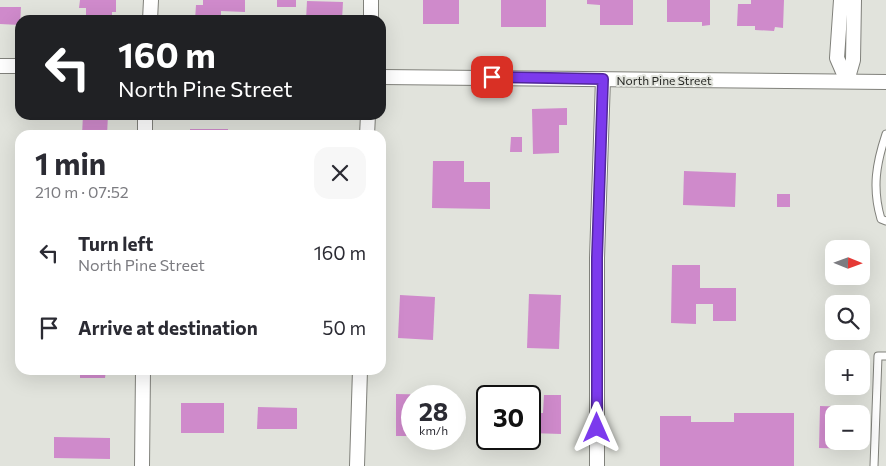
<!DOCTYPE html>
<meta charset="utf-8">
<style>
:root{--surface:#fff;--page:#f7f7f7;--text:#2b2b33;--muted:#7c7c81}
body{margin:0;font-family:Commissioner,sans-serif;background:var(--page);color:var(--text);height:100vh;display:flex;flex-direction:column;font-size:19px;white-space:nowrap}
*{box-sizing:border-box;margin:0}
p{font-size:16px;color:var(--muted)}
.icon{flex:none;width:28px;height:28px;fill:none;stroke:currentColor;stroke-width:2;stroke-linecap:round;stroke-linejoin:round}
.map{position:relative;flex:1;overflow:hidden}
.sheet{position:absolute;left:15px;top:130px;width:371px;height:245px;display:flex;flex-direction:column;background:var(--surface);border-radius:15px;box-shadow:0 5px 20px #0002}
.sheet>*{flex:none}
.guide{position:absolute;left:15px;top:15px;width:371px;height:105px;border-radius:15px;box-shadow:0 5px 20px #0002;background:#202124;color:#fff;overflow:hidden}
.needle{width:32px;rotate:91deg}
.fabs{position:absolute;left:825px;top:240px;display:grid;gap:10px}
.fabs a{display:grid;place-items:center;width:45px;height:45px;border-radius:10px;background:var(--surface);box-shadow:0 5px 20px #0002;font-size:25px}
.speed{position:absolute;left:401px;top:385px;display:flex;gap:10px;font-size:25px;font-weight:700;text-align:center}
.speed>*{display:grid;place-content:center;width:65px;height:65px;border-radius:50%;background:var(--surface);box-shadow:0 5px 20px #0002;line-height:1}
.speed small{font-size:12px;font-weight:400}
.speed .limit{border:2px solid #111;border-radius:8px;background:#fff;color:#111}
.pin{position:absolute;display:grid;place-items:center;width:42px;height:42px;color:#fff;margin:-21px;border-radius:10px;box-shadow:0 2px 8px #0006}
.me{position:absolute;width:55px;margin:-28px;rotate:0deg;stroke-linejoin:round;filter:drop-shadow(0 0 4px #0008)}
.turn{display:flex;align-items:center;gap:18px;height:105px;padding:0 20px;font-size:22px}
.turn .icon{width:65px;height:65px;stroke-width:2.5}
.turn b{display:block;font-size:35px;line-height:42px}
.round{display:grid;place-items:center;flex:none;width:52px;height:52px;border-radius:15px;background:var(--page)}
.head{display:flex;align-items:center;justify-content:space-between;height:85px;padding:0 20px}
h1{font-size:30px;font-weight:700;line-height:38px}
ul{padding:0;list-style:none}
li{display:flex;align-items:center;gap:15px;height:75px;padding:0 20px}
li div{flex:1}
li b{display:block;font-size:19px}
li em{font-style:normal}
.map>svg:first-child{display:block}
.building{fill:#cf8acb}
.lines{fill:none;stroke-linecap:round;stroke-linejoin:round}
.service-casing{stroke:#80817b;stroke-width:9}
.minor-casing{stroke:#80817b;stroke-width:16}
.service{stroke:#fff;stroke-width:7}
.minor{stroke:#fff;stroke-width:14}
.route-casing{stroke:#51269a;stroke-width:12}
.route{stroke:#7c3aed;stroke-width:9}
.labels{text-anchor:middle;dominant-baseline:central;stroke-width:4;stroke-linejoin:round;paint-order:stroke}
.street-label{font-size:12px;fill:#262724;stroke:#e1e3dc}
</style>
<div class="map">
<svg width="886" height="466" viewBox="0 0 886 466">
<rect width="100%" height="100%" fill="#e1e3dc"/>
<!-- building -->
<g class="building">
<polygon points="80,0 116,0 116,12 112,12 112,20 86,20 86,8 79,8"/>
<polygon points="203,0 245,0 245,12 221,11 221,20 195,20 196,5 203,5"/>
<rect x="277" y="0" width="19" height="7"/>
<rect x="423" y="0" width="36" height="24"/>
<rect x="501" y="0" width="45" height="27"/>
<polygon points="587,0 633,0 633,25 600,25 600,5 587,4"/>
<polygon points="667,0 710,0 710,25 702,26 702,22 667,22"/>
<polygon points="751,0 784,0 783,28 775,27 774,31 755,30 755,26 737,26 738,4 751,4"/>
<polygon points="307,1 343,2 342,20 306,20"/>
<polygon points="0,7 21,7 20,25 0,24"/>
<polygon points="567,108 567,125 559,125 559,153 533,154 532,109"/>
<polygon points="83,115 108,115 107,135 82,135"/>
<rect x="190" y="129" width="38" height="6"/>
<polygon points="511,137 522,137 522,152 510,152"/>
<polygon points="433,161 464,161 464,182 490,182 490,209 432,208"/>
<polygon points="684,171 736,173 735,207 683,205"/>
<rect x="777" y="194" width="13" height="13"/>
<polygon points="672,265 700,265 700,288 736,288 736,321 713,321 713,304 696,304 696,324 671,323"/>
<polygon points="529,294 561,295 559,349 527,348"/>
<polygon points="400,295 435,297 433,340 398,338"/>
<polygon points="80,370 106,370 105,378 80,378"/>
<polygon points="396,394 446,395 446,396 412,396 412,436 396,436"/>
<polygon points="544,395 561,395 561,434 530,433 530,413 543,413"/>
<rect x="181" y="403" width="43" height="30"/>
<polygon points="820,406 855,407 855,414 834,414 834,441 855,441 855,449 819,448"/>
<polygon points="258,407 297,408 297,429 257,429"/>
<polygon points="734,413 794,413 794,466 660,466 660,416 691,416 691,422 734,422"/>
<polygon points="54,437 110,438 110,459 54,458"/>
</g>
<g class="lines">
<!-- service casing -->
<g class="service-casing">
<g id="service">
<path d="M 886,134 C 876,164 872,188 881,219 L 886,221"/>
<polyline points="874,466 878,356 886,356"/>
</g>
</g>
<!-- minor casing -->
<g class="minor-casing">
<g id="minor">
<polyline points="841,0 837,58 847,81"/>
<polyline points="150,20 151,0"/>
<polyline points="371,20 371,0"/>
<polyline points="0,66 20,66"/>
<polyline points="381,77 886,82"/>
<polyline points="847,81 853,60 854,0"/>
<polyline points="145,135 145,115"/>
<polyline points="367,135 368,115"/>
<polyline points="142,466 143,370"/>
<polyline points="357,466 360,370"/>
<polyline points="597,466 597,258 603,79"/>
</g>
</g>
<!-- service -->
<use href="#service" class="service"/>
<!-- minor -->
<use href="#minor" class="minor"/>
</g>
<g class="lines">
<!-- route casing -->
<g class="route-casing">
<polyline id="route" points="492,77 603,79 597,258 597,428"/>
</g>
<!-- route -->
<use href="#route" class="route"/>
</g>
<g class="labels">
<!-- street labels -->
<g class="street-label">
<text x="664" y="80">North Pine Street</text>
</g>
</g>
</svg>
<div class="fabs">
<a><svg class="needle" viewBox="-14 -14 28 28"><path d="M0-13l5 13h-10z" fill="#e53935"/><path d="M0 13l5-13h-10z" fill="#7c7c81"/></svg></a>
<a><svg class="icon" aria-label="search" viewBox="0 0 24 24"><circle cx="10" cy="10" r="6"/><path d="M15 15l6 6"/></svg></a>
<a>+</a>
<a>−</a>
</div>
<div class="speed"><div>28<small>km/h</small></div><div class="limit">30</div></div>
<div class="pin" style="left:492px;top:77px;background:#d93025"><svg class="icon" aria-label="arrive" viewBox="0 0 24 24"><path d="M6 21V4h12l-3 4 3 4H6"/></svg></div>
<svg class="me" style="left:597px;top:428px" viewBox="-20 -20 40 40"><path d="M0-17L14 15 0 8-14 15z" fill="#7c3aed" stroke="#fff" stroke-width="4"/></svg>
<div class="guide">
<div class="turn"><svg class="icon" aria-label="left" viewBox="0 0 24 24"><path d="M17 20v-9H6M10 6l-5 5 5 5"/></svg><div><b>160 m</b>North Pine Street</div></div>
</div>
<section class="sheet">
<div class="head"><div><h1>1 min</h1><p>210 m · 07:52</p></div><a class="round"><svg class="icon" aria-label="close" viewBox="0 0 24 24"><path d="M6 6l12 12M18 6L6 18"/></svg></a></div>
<ul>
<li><svg class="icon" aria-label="left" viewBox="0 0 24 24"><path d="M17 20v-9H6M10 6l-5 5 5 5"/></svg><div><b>Turn left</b><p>North Pine Street</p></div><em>160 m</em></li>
<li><svg class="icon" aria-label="arrive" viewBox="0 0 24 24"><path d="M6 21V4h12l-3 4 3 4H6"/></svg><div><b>Arrive at destination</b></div><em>50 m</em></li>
</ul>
</section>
</div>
